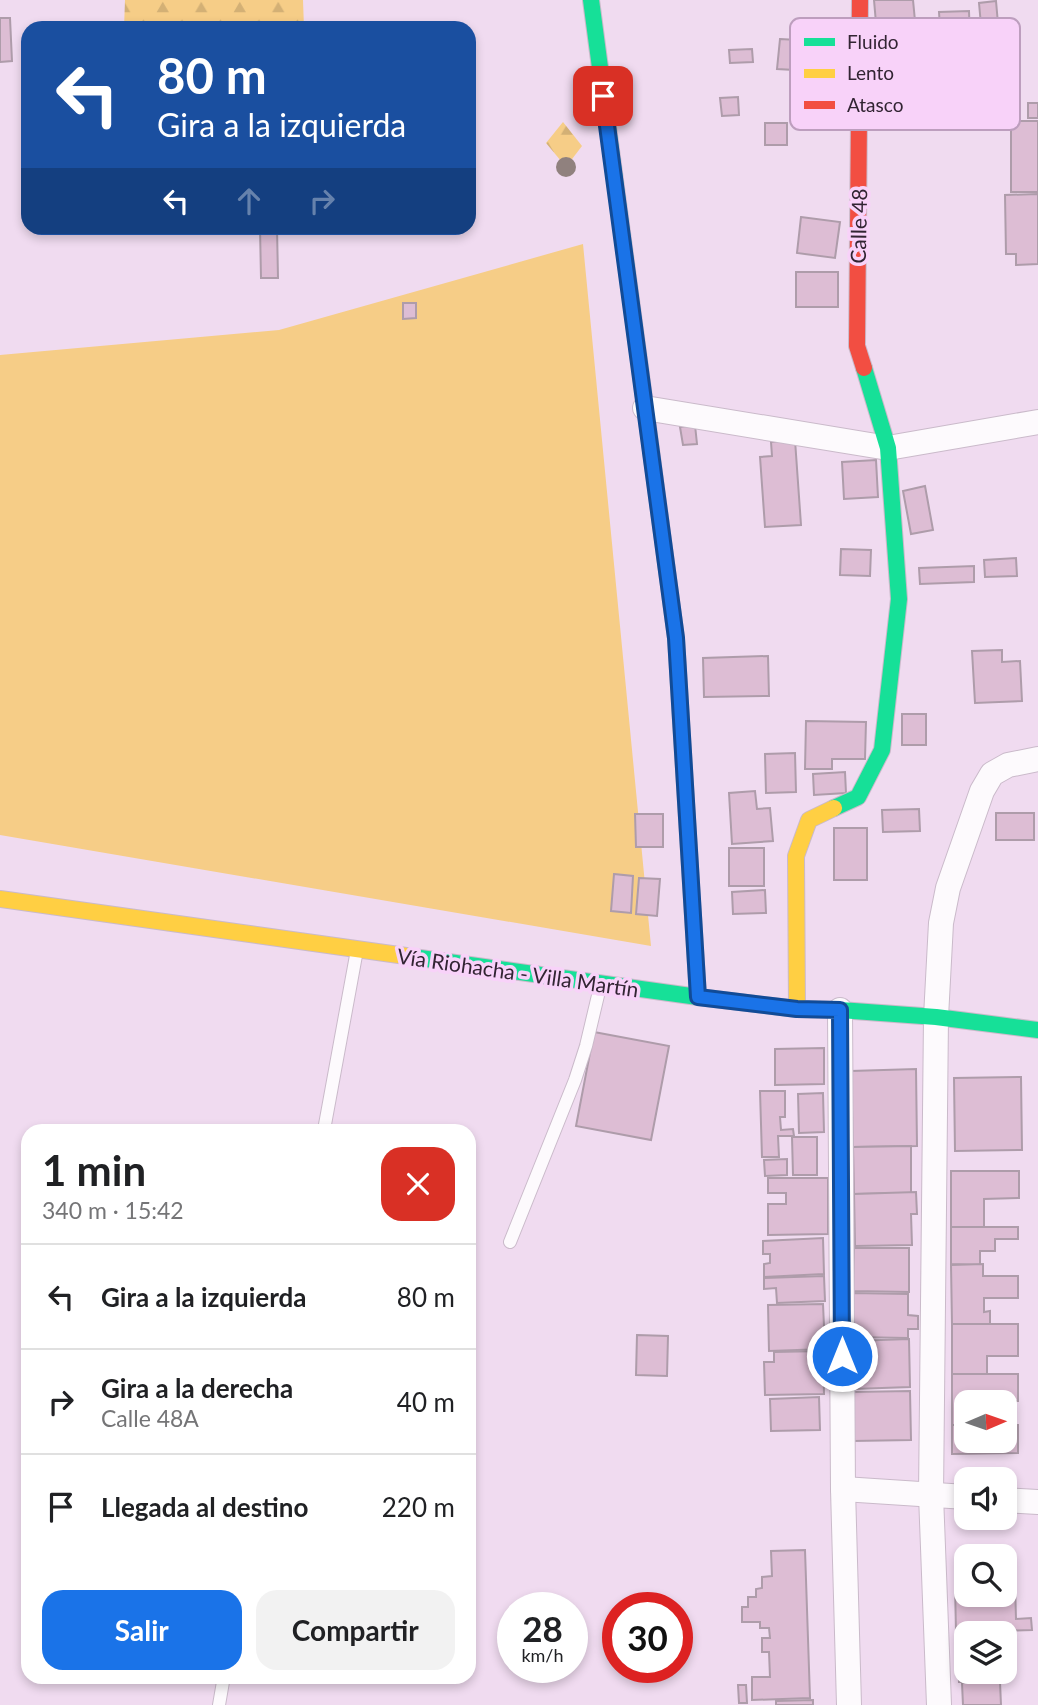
<!DOCTYPE html>
<html lang="es">
<meta charset="utf-8">
<style>
:root{--surface:#fff;--page:#f2f2f2;--text:#202124;--muted:#757577;--line:#e0e0e0;--accent:#1a73e8}
body{margin:0;font-family:Lato,sans-serif;background:var(--page);color:var(--text);height:100vh;display:flex;flex-direction:column;font-size:26px;white-space:nowrap}
*{box-sizing:border-box;margin:0}
p{font-size:23px;color:var(--muted)}
.icon{flex:none;width:38px;height:38px;fill:none;stroke:currentColor;stroke-width:2;stroke-linecap:round;stroke-linejoin:round}
.map{position:relative;flex:1;overflow:hidden}
.drawer{position:absolute;left:21px;top:1124px;width:455px;height:560px;display:flex;flex-direction:column;background:var(--surface);border-radius:21px;box-shadow:0 4px 10px #0003}
.drawer>*{flex:none}
.top-card{position:absolute;left:21px;top:21px;width:455px;height:214px;border-radius:21px;box-shadow:0 4px 10px #0003;background:#1a4fa0;color:#fff;overflow:hidden}
.needle{width:46px;rotate:88deg}
.fabs{position:absolute;left:954px;top:1390px;display:grid;gap:14px}
.fabs a{display:grid;place-items:center;width:63px;height:63px;border-radius:14px;background:var(--surface);box-shadow:0 4px 10px #0003;font-size:35px}
.speed{position:absolute;left:497px;top:1592px;display:flex;gap:14px;font-size:35px;font-weight:700;text-align:center}
.speed>*{display:grid;place-content:center;width:91px;height:91px;border-radius:50%;background:var(--surface);box-shadow:0 4px 10px #0003;line-height:1}
.speed small{font-size:18px;font-weight:400}
.speed .limit{border:10px solid #d22;background:#fff;color:#111}
.pin{position:absolute;display:grid;place-items:center;width:60px;height:60px;color:#fff;margin:-30px;border-radius:14px;box-shadow:0 4px 10px #0006}
.me{position:absolute;width:77px;margin:-38px;rotate:0deg;stroke-linejoin:round;filter:drop-shadow(0 0 5px #0008)}
.turn{display:flex;align-items:center;gap:24px;height:147px;padding:0 21px;font-size:32px}
.turn .icon{width:91px;height:91px;stroke-width:2.5}
.turn b{display:block;font-size:49px;line-height:60px}
.lanes{display:flex;align-items:center;height:66px;padding:0 21px;background:#0003;justify-content:center;gap:35px;direction:ltr}
.lanes .off{opacity:.35}
.round{display:grid;place-items:center;flex:none;width:74px;height:74px;border-radius:21px;background:var(--page)}
.headline{display:flex;align-items:center;justify-content:space-between;height:119px;padding:0 21px}
h1{font-size:42px;font-weight:700;line-height:52px}
.cta{display:flex;gap:14px;margin-top:auto;padding:14px 21px}
.cta a{flex:1;height:80px;border-radius:21px;background:var(--accent);color:#fff;font-size:28px;font-weight:700;line-height:80px;text-align:center}
.cta a+a{background:var(--page);color:var(--text)}
ul{padding:0;list-style:none}
li{display:flex;align-items:center;gap:21px;height:105px;padding:0 21px;border-top:2px solid var(--line)}
li div{flex:1}
li b{display:block;font-size:26px}
li em{font-style:normal}
.map>svg:first-child{display:block}
.grass{fill:#f6cd87}
.forest{fill:url(#forest-firs)}
.building{fill:#ddbdd4;stroke:#ae9caa;stroke-width:2}
.lines{fill:none;stroke-linecap:round;stroke-linejoin:round}
.lane-casing{stroke:#cabaca;stroke-width:14}
.street-casing{stroke:#cabaca;stroke-width:26}
.fast-casing{stroke:#cabaca;stroke-width:18}
.slow-casing{stroke:#cabaca;stroke-width:18}
.jam-casing{stroke:#cabaca;stroke-width:18}
.lane{stroke:#fdfafd;stroke-width:12}
.street{stroke:#fdfafd;stroke-width:24}
.fast{stroke:#16e098;stroke-width:16}
.slow{stroke:#ffcf43;stroke-width:16}
.jam{stroke:#f24e42;stroke-width:16}
.tree{fill:#90817e}
.route-casing{stroke:#114b97;stroke-width:18}
.route{stroke:#1a73e8;stroke-width:12}
.labels{text-anchor:middle;dominant-baseline:central;stroke-width:7;stroke-linejoin:round;paint-order:stroke}
.street-label{font-size:21px;fill:#322433;stroke:#f8d2f9}
.key{fill:#f8d2f9;stroke:#bd9ebe;stroke-width:2}
.key-label{font-size:19px;fill:#322433}
</style>
<div class="map">
<svg width="1038" height="1705" viewBox="0 0 1038 1705">
<defs>
<pattern id="forest-firs" width="22" height="20" patternUnits="userSpaceOnUse" patternTransform="scale(1.75)"><rect width="22" height="20" fill="#f6cd87"/><path d="M5 1l3.5 6h-7zM16 11l3.5 6h-7z" fill="#d3b075"/></pattern>
</defs>
<rect width="100%" height="100%" fill="#f0dbf0"/>
<!-- grass -->
<polygon class="grass" points="583,244 651,946 0,835 0,355 279,330"/>
<!-- forest -->
<g class="forest">
<polygon points="125,0 303,0 304,28 124,28"/>
<polygon points="563,122 582,146 566,167 546,143"/>
</g>
<!-- building -->
<g class="building">
<polygon points="874,0 913,0 915,21 876,23"/>
<polygon points="996,1 999,35 982,36 979,3"/>
<polygon points="969,11 970,41 941,43 939,12"/>
<polygon points="0,18 10,18 12,61 0,62"/>
<polygon points="780,39 833,42 831,72 777,69"/>
<polygon points="752,49 753,62 730,63 729,50"/>
<polygon points="738,97 739,115 722,116 720,98"/>
<rect x="1028" y="103" width="10" height="15"/>
<rect x="1011" y="121" width="27" height="71"/>
<rect x="765" y="123" width="22" height="22"/>
<polygon points="1038,194 1038,264 1016,265 1016,254 1006,254 1005,195"/>
<polygon points="801,217 840,222 835,258 797,253"/>
<polygon points="260,228 277,228 278,278 261,278"/>
<rect x="796" y="272" width="42" height="35"/>
<polygon points="403,303 416,303 416,318 403,319"/>
<polygon points="695,425 697,444 683,445 680,427"/>
<polygon points="795,440 801,525 765,527 760,457 772,456 771,442"/>
<polygon points="876,460 878,497 844,499 842,462"/>
<polygon points="925,486 933,530 911,534 903,491"/>
<polygon points="841,549 871,550 870,576 840,575"/>
<polygon points="1016,558 1017,576 985,577 984,560"/>
<polygon points="974,566 974,582 920,584 919,568"/>
<polygon points="1002,650 1002,662 1020,661 1022,701 975,703 972,651"/>
<polygon points="768,656 769,696 704,697 703,658"/>
<rect x="902" y="714" width="24" height="31"/>
<polygon points="806,721 866,722 865,759 832,759 832,769 805,769"/>
<polygon points="795,753 796,792 766,793 765,754"/>
<polygon points="845,772 846,793 814,795 813,774"/>
<polygon points="755,791 757,809 770,808 773,841 732,844 729,793"/>
<polygon points="919,809 920,831 883,832 882,810"/>
<rect x="996" y="813" width="38" height="27"/>
<polygon points="635,814 663,814 663,847 636,847"/>
<rect x="834" y="828" width="33" height="52"/>
<rect x="729" y="848" width="35" height="38"/>
<polygon points="614,874 633,876 631,913 611,911"/>
<polygon points="639,878 660,879 657,916 636,914"/>
<polygon points="765,890 766,913 733,914 732,892"/>
<polygon points="594,1032 669,1046 651,1140 576,1126"/>
<polygon points="824,1048 824,1084 775,1085 775,1049"/>
<polygon points="916,1069 917,1146 853,1147 851,1071"/>
<polygon points="1021,1077 1022,1150 955,1151 954,1078"/>
<polygon points="760,1091 785,1091 785,1117 780,1117 781,1130 793,1129 794,1136 778,1136 779,1157 762,1157"/>
<polygon points="823,1093 824,1132 799,1133 798,1094"/>
<polygon points="792,1137 817,1137 817,1175 793,1175"/>
<polygon points="911,1146 911,1193 854,1194 853,1147"/>
<polygon points="787,1159 787,1175 765,1176 764,1160"/>
<polygon points="951,1171 1019,1171 1019,1198 984,1199 984,1227 951,1227"/>
<polygon points="768,1178 828,1178 828,1234 768,1235 768,1204 786,1204 786,1193 768,1193"/>
<polygon points="916,1192 917,1214 911,1214 912,1245 855,1246 854,1194"/>
<polygon points="951,1227 1018,1227 1018,1239 995,1239 995,1251 980,1251 980,1265 951,1264"/>
<polygon points="823,1238 824,1274 764,1277 764,1264 770,1263 770,1254 763,1254 763,1241"/>
<polygon points="854,1248 909,1248 909,1292 853,1291"/>
<polygon points="983,1264 983,1276 1018,1276 1018,1298 984,1298 984,1312 990,1311 990,1324 952,1324 951,1265"/>
<polygon points="824,1276 825,1301 777,1303 776,1288 764,1289 764,1278"/>
<polygon points="852,1293 908,1294 908,1315 918,1316 918,1329 908,1329 908,1338 852,1337"/>
<polygon points="823,1304 825,1349 769,1351 768,1305"/>
<polygon points="952,1324 1018,1324 1018,1356 987,1356 987,1374 952,1374"/>
<polygon points="637,1335 668,1336 667,1376 636,1375"/>
<polygon points="909,1339 910,1387 854,1389 853,1341"/>
<polygon points="823,1351 824,1394 765,1395 764,1362 774,1362 774,1352"/>
<polygon points="952,1374 1018,1374 1018,1401 1007,1401 1007,1409 1004,1409 1004,1402 966,1402 966,1425 952,1425"/>
<polygon points="910,1391 911,1440 853,1441 853,1392"/>
<polygon points="819,1397 820,1430 771,1431 770,1399"/>
<polygon points="952,1425 966,1425 966,1440 1004,1440 1004,1425 1018,1425 1018,1453 952,1454"/>
<polygon points="805,1550 810,1698 752,1700 752,1677 770,1677 769,1652 762,1652 762,1638 770,1638 769,1628 760,1628 760,1622 742,1622 742,1607 748,1607 748,1597 756,1597 756,1589 762,1588 762,1577 772,1576 771,1551"/>
<polygon points="1015,1583 1016,1619 1031,1618 1032,1630 956,1632 955,1585 966,1585 966,1594 1004,1594 1004,1584"/>
<polygon points="957,1634 966,1634 966,1671 999,1671 999,1681 959,1682"/>
<polygon points="1004,1643 1010,1643 1010,1657 1004,1658"/>
<polygon points="1000,1682 1001,1705 963,1705 962,1683"/>
<polygon points="738,1685 746,1685 747,1703 739,1703"/>
<polygon points="813,1700 813,1705 776,1705 776,1701"/>
</g>
<g class="lines">
<!-- lane casing -->
<g class="lane-casing">
<g id="lane">
<polyline points="324,1130 357,950"/>
<polyline points="510,1242 575,1080 586,1046 600,987"/>
<polyline points="219,1705 224,1676"/>
</g>
</g>
<!-- street casing -->
<g class="street-casing">
<g id="street">
<polyline points="645,408 888,448 1038,422"/>
<polyline points="840,1010 843,1489 849,1705"/>
<polyline points="843,1489 966,1497"/>
<polyline points="1004,1500 1038,1502"/>
<polyline points="939,1705 931,1495 936,1017 941,923 948,888 982,791 992,774 1008,765 1038,759"/>
</g>
</g>
<!-- fast casing -->
<g class="fast-casing">
<g id="fast">
<polyline points="591,0 676,638 689,851"/>
<polyline points="834,808 858,797 882,750 899,599 888,448 864,368"/>
<polyline points="406,956 698,997 797,1009 840,1010 936,1017 1038,1030"/>
</g>
</g>
<!-- slow casing -->
<g class="slow-casing">
<g id="slow">
<polyline points="0,899 406,956"/>
<polyline points="797,1009 796,856 809,820 834,808"/>
</g>
</g>
<!-- jam casing -->
<g class="jam-casing">
<g id="jam">
<polyline points="860,0 857,346 864,368"/>
<polyline points="689,851 698,997"/>
</g>
</g>
<!-- lane -->
<use href="#lane" class="lane"/>
<!-- street -->
<use href="#street" class="street"/>
<!-- fast -->
<use href="#fast" class="fast"/>
<!-- slow -->
<use href="#slow" class="slow"/>
<!-- jam -->
<use href="#jam" class="jam"/>
</g>
<!-- trees -->
<circle class="tree" cx="566" cy="167" r="10"/>
<g class="lines">
<!-- route casing -->
<g class="route-casing">
<polyline id="route" points="603,96 676,638 698,997 797,1009 840,1010 842,1356"/>
</g>
<!-- route -->
<use href="#route" class="route"/>
</g>
<g class="labels">
<!-- street labels -->
<g class="street-label">
<text transform="translate(858 226) rotate(-89)">Calle 48</text>
<text transform="translate(518 972) rotate(8)">Vía Riohacha - Villa Martín</text>
</g>
</g>
<!-- legend -->
<rect x="790" y="18" width="230" height="112" rx="10" class="key"/>
<rect x="804" y="38" width="31" height="8" fill="#16e098"/>
<rect x="804" y="69" width="31" height="9" fill="#ffcf43"/>
<rect x="804" y="101" width="31" height="8" fill="#f24e42"/>
<g class="key-label">
<text x="847" y="49">Fluido</text>
<text x="847" y="80">Lento</text>
<text x="847" y="112">Atasco</text>
</g>
</svg>
<div class="fabs">
<a><svg class="needle" viewBox="-14 -14 28 28"><path d="M0-13l5 13h-10z" fill="#e53935"/><path d="M0 13l5-13h-10z" fill="#757577"/></svg></a>
<a><svg class="icon" aria-label="sound" viewBox="0 0 24 24"><path d="M4 9h4l5-4v14l-5-4H4zM17 9q2 3 0 6"/></svg></a>
<a><svg class="icon" aria-label="search" viewBox="0 0 24 24"><circle cx="10" cy="10" r="6"/><path d="M15 15l6 6"/></svg></a>
<a><svg class="icon" aria-label="layers" viewBox="0 0 24 24"><path d="M12 4l9 5-9 5-9-5zM3 14l9 5 9-5"/></svg></a>
</div>
<div class="speed"><div>28<small>km/h</small></div><div class="limit">30</div></div>
<div class="pin" style="left:603px;top:96px;background:#d93025"><svg class="icon" aria-label="arrive" viewBox="0 0 24 24"><path d="M6 21V4h12l-3 4 3 4H6"/></svg></div>
<svg class="me" style="left:842px;top:1356px" viewBox="-20 -20 40 40"><circle r="17" fill="#1a73e8" stroke="#fff" stroke-width="3"/><path d="M0-11L8 9 0 5-8 9z" fill="#fff"/></svg>
<div class="top-card">
<div class="turn"><svg class="icon" aria-label="left" viewBox="0 0 24 24"><path d="M17 20v-9H6M10 6l-5 5 5 5"/></svg><div><b>80 m</b>Gira a la izquierda</div></div>
<div class="lanes"><svg class="icon" aria-label="left" viewBox="0 0 24 24"><path d="M17 20v-9H6M10 6l-5 5 5 5"/></svg><svg class="icon off" aria-label="ahead" viewBox="0 0 24 24"><path d="M12 20V5M6 11l6-6 6 6"/></svg><svg class="icon off" aria-label="right" viewBox="0 0 24 24"><path d="M7 20v-9h11M14 6l5 5-5 5"/></svg></div>
</div>
<section class="drawer">
<div class="headline"><div><h1>1 min</h1><p>340 m · 15:42</p></div><a class="round" style="background:#d93025;color:#fff"><svg class="icon" aria-label="close" viewBox="0 0 24 24"><path d="M6 6l12 12M18 6L6 18"/></svg></a></div>
<ul>
<li><svg class="icon" aria-label="left" viewBox="0 0 24 24"><path d="M17 20v-9H6M10 6l-5 5 5 5"/></svg><div><b>Gira a la izquierda</b></div><em>80 m</em></li>
<li><svg class="icon" aria-label="right" viewBox="0 0 24 24"><path d="M7 20v-9h11M14 6l5 5-5 5"/></svg><div><b>Gira a la derecha</b><p>Calle 48A</p></div><em>40 m</em></li>
<li><svg class="icon" aria-label="arrive" viewBox="0 0 24 24"><path d="M6 21V4h12l-3 4 3 4H6"/></svg><div><b>Llegada al destino</b></div><em>220 m</em></li>
</ul>
<div class="cta"><a>Salir</a><a>Compartir</a></div>
</section>
</div>
